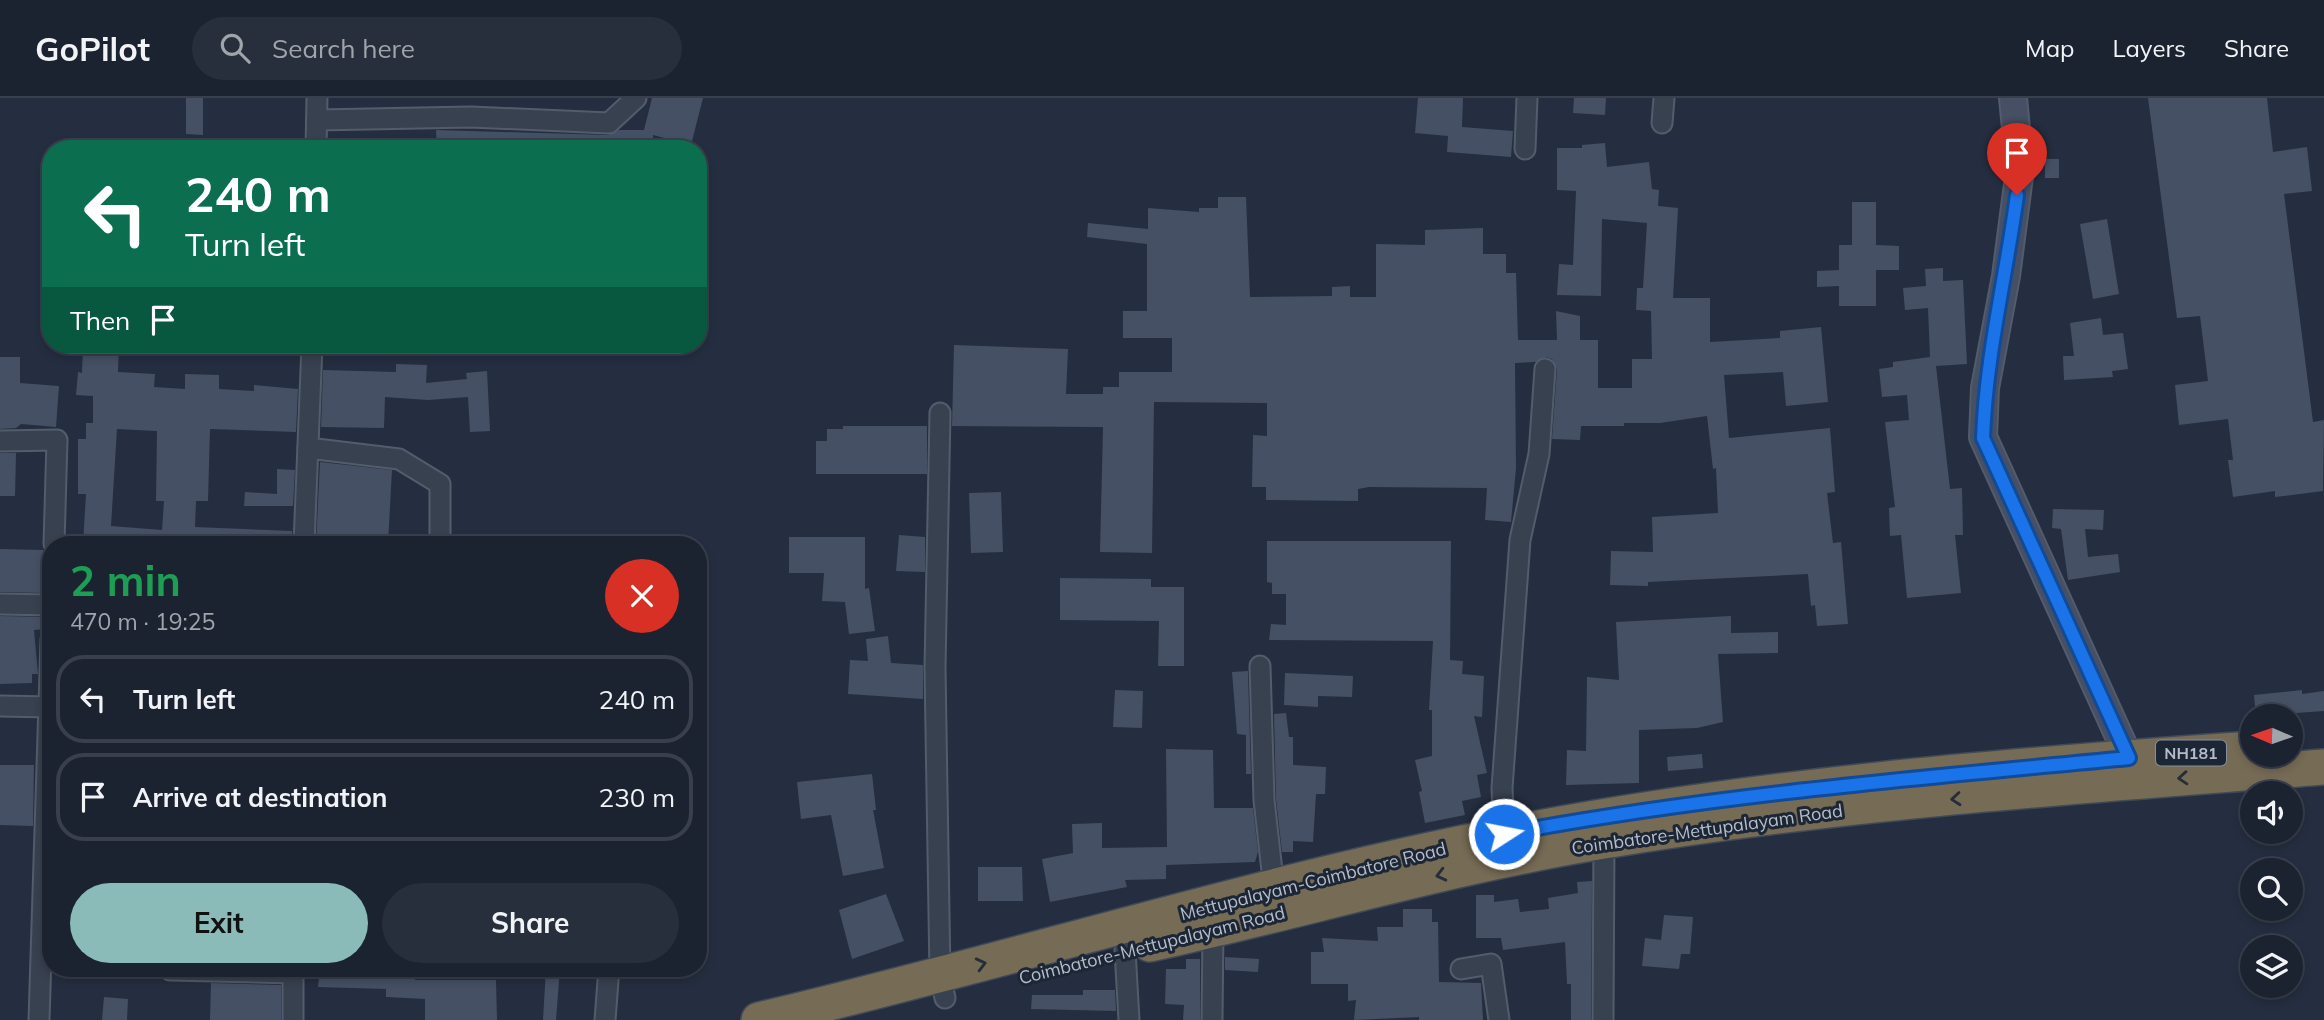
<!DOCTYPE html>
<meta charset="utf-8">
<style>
:root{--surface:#1b2230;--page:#282f3c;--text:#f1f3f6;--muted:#a0a4ab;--line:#393f4c;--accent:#8bbbb9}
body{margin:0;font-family:Mulish,sans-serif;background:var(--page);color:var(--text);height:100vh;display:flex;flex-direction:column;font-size:26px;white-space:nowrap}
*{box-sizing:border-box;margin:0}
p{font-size:23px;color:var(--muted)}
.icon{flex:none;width:38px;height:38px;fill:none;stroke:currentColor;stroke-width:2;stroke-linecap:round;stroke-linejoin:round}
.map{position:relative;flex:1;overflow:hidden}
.panel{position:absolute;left:42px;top:438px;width:665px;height:441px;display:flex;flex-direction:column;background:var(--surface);border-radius:28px;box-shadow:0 4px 10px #0003,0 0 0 2px var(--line)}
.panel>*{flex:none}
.banner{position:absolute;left:42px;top:42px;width:665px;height:214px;border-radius:28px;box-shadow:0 4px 10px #0003,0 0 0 2px var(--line);background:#0b6e4f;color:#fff;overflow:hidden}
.needle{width:46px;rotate:272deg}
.buttons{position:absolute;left:2240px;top:606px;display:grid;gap:14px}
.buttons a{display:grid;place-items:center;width:63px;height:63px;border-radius:50%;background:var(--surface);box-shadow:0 4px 10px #0003,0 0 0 2px var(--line);font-size:35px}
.pin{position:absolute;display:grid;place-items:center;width:60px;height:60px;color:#fff;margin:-72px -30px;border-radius:50% 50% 50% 0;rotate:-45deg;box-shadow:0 0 7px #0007}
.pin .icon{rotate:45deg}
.me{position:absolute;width:77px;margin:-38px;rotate:79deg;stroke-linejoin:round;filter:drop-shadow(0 0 5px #0008)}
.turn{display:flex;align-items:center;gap:24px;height:147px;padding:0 28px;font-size:32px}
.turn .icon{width:91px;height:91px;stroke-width:2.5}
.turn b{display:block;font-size:49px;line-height:60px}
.then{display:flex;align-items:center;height:66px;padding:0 28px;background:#0003;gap:14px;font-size:26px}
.round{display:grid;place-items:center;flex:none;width:74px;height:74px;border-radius:37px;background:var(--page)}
.head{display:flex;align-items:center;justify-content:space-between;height:119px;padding:0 28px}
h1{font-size:42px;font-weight:700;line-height:52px;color:#1e9e55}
.action{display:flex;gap:14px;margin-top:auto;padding:14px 28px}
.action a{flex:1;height:80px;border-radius:42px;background:var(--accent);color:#111;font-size:28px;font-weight:700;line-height:80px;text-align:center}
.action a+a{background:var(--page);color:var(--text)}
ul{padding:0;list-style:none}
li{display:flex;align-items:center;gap:21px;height:88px;margin:0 14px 10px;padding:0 14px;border:4px solid var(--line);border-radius:28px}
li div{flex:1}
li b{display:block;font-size:26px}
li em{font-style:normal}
header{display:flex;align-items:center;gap:42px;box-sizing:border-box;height:98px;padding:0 35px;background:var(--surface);border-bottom:2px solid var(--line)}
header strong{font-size:33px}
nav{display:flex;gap:38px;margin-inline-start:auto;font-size:24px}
.search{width:490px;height:63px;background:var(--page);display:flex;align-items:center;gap:18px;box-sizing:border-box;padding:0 24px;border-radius:38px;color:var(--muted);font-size:26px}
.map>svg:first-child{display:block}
.building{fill:#455064;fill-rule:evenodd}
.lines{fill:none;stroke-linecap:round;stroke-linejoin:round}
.street-casing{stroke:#535c6a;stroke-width:23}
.secondary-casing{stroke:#535c6a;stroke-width:30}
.highway-casing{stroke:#404957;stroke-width:38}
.street{stroke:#384150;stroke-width:19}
.secondary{stroke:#464f63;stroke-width:26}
.highway{stroke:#766b55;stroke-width:35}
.oneway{stroke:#262d38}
.route-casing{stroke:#114b97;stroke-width:18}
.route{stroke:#1a73e8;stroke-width:12}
.labels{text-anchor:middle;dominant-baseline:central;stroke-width:6;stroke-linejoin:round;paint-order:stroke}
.shield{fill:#1d2635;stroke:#878f9d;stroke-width:2}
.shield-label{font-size:16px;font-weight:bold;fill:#b4bcca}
.street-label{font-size:18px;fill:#b4bcca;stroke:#1d2635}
</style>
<header>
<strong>GoPilot</strong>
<div class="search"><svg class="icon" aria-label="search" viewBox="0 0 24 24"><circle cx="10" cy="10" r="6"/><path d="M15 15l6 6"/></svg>Search here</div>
<nav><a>Map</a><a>Layers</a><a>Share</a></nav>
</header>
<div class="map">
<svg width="2324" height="922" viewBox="0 0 2324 922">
<rect width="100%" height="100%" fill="#242e40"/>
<!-- building -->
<g class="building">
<polygon points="186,0 203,0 203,37 186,36"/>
<polygon points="652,0 703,0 691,47 653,37 653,51 437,51 436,32 608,37 619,32 644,32"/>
<polygon points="1418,0 1463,0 1462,29 1513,33 1511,59 1447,54 1448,38 1415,35"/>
<polygon points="1574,0 1606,0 1605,17 1573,15"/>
<polygon points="2148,0 2267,0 2273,54 2307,49 2312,93 2284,96 2313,324 2324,322 2323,393 2275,399 2275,393 2233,399 2228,362 2233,362 2228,321 2179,327 2175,287 2208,283 2200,218 2177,220"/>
<polygon points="1605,45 1607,69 1649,64 1652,91 1659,92 1658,108 1678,110 1673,200 1710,200 1710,244 1780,240 1780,233 1821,229 1828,304 1786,308 1783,274 1724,277 1729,340 1830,330 1835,394 1827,395 1833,445 1841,444 1848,526 1817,528 1815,507 1811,508 1808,476 1648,484 1648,488 1610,487 1611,453 1653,454 1652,419 1718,415 1716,370 1713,371 1707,318 1660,325 1624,325 1624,328 1581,328 1580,342 1552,341 1557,271 1552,261 1547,259 1535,264 1515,265 1516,370 1511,424 1485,422 1487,390 1369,389 1358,391 1358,403 1266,402 1266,389 1252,389 1253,337 1267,338 1267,305 1154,304 1152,455 1100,454 1103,329 952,328 954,247 1068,251 1066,296 1103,296 1103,289 1119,289 1119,274 1172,274 1172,240 1123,240 1123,213 1147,213 1147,146 1087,139 1088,125 1148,131 1148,110 1199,114 1199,110 1218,110 1218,99 1246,99 1250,199 1332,198 1332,189 1350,188 1350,199 1376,199 1376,146 1425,147 1425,132 1483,130 1483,156 1506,156 1506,175 1516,175 1518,242 1557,242 1556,213 1580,218 1580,242 1598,242 1598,290 1632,290 1632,261 1652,261 1651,213 1636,212 1637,190 1643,190 1647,125 1602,121 1601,198 1557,197 1559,166 1573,167 1576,93 1557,92 1557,50 1582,50 1582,47"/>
<rect x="2045" y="61" width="14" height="19"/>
<polygon points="1852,104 1876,104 1876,147 1899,148 1899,172 1876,172 1876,208 1839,208 1839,188 1817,189 1817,173 1839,172 1839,147 1852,147"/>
<polygon points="2107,121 2119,196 2093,201 2080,126"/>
<polygon points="1943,170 1943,183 1963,182 1967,266 1936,268 1950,391 1962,390 1963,437 1955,437 1961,495 1907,500 1901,437 1890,438 1889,410 1895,409 1885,324 1909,322 1907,297 1882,299 1879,271 1893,269 1893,264 1930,259 1928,210 1905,212 1903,190 1926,188 1925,171"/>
<polygon points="2101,220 2103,237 2123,235 2128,271 2112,273 2113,279 2064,282 2063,258 2074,258 2070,225"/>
<path d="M 83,247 L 119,247 L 118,274 L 155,276 L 154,289 L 185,291 L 185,276 L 219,277 L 219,291 L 254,293 L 254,287 L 298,291 L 296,334 L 210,331 L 208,403 L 196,403 L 195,429 L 292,433 L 292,446 L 83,446 L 86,396 L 78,396 L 78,341 L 86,341 L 86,325 L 93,325 L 93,298 L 76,297 L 78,274 L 82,275 ZM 117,331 L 157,333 L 156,403 L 164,403 L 162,432 L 111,428 Z"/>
<polygon points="0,259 20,259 20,285 59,288 56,329 21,326 16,330 0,331"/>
<polygon points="396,266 427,267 426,285 467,281 466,275 487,273 490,333 470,334 468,299 428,302 385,299 384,330 321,329 323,272 396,274"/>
<polygon points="843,328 927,328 927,376 816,376 816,343 827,343 827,331 843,331"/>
<polygon points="0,355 16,355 15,398 0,398"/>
<polygon points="320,364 392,372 388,446 316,446"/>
<polygon points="277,371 295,372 293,408 244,408 245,394 277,396"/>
<polygon points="1001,394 1003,454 971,455 969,395"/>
<polygon points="2053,411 2104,412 2103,432 2085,431 2088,459 2118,456 2120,474 2068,482 2061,431 2052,430"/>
<polygon points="899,437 925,439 925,474 896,473"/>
<polygon points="789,439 865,439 865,491 869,490 875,533 849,536 845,504 822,503 824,475 789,475"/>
<polygon points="1267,443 1451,443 1450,562 1463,563 1462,576 1484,578 1482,619 1474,618 1487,675 1477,677 1481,699 1462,703 1465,717 1425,725 1419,694 1422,693 1415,662 1432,658 1432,612 1429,612 1433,543 1269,542 1271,526 1286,527 1286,496 1272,496 1272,485 1267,484"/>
<polygon points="0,451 43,452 45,495 0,494"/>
<polygon points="1060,480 1151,481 1151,489 1184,489 1184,568 1158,568 1159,523 1060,522"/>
<polygon points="0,518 47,519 47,531 34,532 38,576 32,576 32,585 0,586"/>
<polygon points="1731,518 1731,535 1778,534 1778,555 1718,556 1723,624 1697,630 1639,632 1639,685 1566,687 1567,652 1586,653 1587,579 1619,582 1616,524"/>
<polygon points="888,538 891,565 923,567 923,601 848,596 850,562 868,563 866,541"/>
<polygon points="1248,573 1248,576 1251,676 1246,676 1246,637 1237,636 1232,574"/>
<polygon points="1285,575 1353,578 1352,599 1318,598 1318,609 1284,607"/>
<polygon points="1115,592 1143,593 1142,630 1113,629"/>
<polygon points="2302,592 2302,596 2324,593 2324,613 2256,618 2254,597"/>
<polygon points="1286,615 1289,639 1293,639 1293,667 1326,669 1325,696 1316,696 1313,744 1293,743 1293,754 1282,754 1276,701 1274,616"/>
<polygon points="1166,651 1213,652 1214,710 1253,710 1258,754 1255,764 1166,767 1166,781 1125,782 1127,789 1050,804 1042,761 1073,755 1072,726 1102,725 1102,750 1167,749"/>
<polygon points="1702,656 1703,670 1668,673 1667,659"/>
<polygon points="0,667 34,667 33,728 0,727"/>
<polygon points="872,676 876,712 873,712 884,770 843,778 831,717 801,721 797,684"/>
<polygon points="978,769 1022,769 1023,803 978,803"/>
<polygon points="1592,783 1591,922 1571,922 1571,886 1567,886 1565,844 1503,852 1501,840 1476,840 1476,797 1494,797 1494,804 1518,801 1520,814 1549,811 1548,800 1578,795 1577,784"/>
<polygon points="886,796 904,843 852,861 839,812"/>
<polygon points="1403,811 1432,811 1432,824 1438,824 1439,884 1481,885 1483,922 1419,922 1419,919 1354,922 1356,902 1348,903 1348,886 1311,886 1311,854 1324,854 1322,840 1378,843 1377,829 1403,829"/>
<polygon points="1664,817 1693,819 1690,856 1681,856 1679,871 1642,868 1645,840 1661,842"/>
<polygon points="1225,859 1259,861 1258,874 1225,872"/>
<polygon points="1186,861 1200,861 1200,922 1183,922 1184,907 1165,906 1166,871 1186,871"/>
<polygon points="320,870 416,870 415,882 496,882 497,922 425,922 425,901 386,899 386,891 318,889"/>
<polygon points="546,870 560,870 556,922 543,922"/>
<polygon points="211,885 281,887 281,922 210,922"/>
<polygon points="1083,892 1115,892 1116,913 1031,911 1032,897 1083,897"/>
<polygon points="104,899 128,901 127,922 102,922"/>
</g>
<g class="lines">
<!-- street casing -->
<g class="street-casing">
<g id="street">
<polyline points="317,22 471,19 609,25 636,0"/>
<polyline points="1662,25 1664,0"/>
<polyline points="316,51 317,0"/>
<polyline points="1525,51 1527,0"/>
<polyline points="940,315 935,570 940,877 945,900"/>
<polyline points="0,343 57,342 54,446"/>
<polyline points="308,350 399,361 440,386 440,446"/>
<polyline points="304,446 312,247"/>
<polyline points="0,506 51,507"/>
<polyline points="1260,568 1264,702 1274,791"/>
<polyline points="0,608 51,609"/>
<polyline points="1504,736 1502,690 1520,442 1539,356 1545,271"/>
<polyline points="1125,852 1129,922"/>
<polyline points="1461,871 1491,866 1499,922"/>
<polyline points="170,872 293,875"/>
<polyline points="39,922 51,542"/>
<polyline points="293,922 293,870"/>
<polyline points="605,922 609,870"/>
<polyline points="1212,922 1213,832"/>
<polyline points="1603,922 1604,743"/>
</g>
</g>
<!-- secondary casing -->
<g class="secondary-casing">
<polyline id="secondary" points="2013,0 2020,71 2006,178 1985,290 1983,339 2129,660"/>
</g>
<!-- highway casing -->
<g class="highway-casing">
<g id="highway">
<path d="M 1150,846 C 1301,813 1451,768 1604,743 C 1842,703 2084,688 2324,669"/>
<path d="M 759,922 C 1009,863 1256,785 1508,736 C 1753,688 2004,668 2252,651"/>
</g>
</g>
<!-- street -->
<use href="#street" class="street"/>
<!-- secondary -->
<use href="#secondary" class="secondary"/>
<!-- highway -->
<use href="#highway" class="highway"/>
</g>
<!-- one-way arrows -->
<defs><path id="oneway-chevron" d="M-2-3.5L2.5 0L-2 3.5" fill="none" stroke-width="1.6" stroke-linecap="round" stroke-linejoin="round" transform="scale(1.75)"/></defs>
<g class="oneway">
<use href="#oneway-chevron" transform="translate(2183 680) rotate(176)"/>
<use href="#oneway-chevron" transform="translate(1956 701) rotate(175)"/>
<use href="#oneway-chevron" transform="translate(1441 777) rotate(166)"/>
<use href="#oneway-chevron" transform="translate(981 866) rotate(-14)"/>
</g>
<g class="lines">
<!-- route casing -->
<g class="route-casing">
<path id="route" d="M 1504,736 C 1711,697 1920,680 2129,660 L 1983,340 C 1986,258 2006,178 2017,97"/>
</g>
<!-- route -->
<use href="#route" class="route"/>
</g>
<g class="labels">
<!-- shield labels -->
<rect class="shield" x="2156" y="642.5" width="70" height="25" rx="5"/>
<g class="shield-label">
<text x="2191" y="655">NH181</text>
</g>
<!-- street labels -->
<g class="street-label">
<text transform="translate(1707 731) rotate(-8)">Coimbatore-Mettupalayam Road</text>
<text transform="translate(1313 783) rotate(-14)">Mettupalayam-Coimbatore Road</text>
<text transform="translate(1152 847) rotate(-14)">Coimbatore-Mettupalayam Road</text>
</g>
</g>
</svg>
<div class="buttons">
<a><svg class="needle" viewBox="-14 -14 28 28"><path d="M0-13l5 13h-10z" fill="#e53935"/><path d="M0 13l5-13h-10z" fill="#a0a4ab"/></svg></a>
<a><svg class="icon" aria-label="sound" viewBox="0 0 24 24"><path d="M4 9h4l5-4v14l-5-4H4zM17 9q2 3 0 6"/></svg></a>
<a><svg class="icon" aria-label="search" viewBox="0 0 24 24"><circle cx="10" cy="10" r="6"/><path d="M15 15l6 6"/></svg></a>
<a><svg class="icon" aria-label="layers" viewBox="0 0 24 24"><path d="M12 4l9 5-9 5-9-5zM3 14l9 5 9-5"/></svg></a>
</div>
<div class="pin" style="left:2017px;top:97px;background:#d93025"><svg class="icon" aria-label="arrive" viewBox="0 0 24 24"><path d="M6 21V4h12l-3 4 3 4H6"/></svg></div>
<svg class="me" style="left:1504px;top:736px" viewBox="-20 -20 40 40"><circle r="17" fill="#1a73e8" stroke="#fff" stroke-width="3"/><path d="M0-11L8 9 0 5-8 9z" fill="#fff"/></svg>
<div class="banner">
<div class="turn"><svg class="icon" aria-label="left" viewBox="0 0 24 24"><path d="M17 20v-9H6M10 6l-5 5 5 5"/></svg><div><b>240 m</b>Turn left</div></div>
<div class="then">Then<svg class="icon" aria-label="arrive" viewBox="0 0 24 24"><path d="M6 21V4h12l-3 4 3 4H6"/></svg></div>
</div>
<section class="panel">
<div class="head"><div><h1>2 min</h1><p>470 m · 19:25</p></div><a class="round" style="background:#d93025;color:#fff"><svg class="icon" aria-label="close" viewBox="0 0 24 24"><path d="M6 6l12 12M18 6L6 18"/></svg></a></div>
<ul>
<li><svg class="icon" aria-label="left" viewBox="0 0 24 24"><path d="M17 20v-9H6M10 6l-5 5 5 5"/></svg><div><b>Turn left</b></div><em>240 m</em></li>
<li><svg class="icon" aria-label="arrive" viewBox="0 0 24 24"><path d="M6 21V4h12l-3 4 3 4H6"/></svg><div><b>Arrive at destination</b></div><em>230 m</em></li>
</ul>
<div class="action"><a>Exit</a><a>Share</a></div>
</section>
</div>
